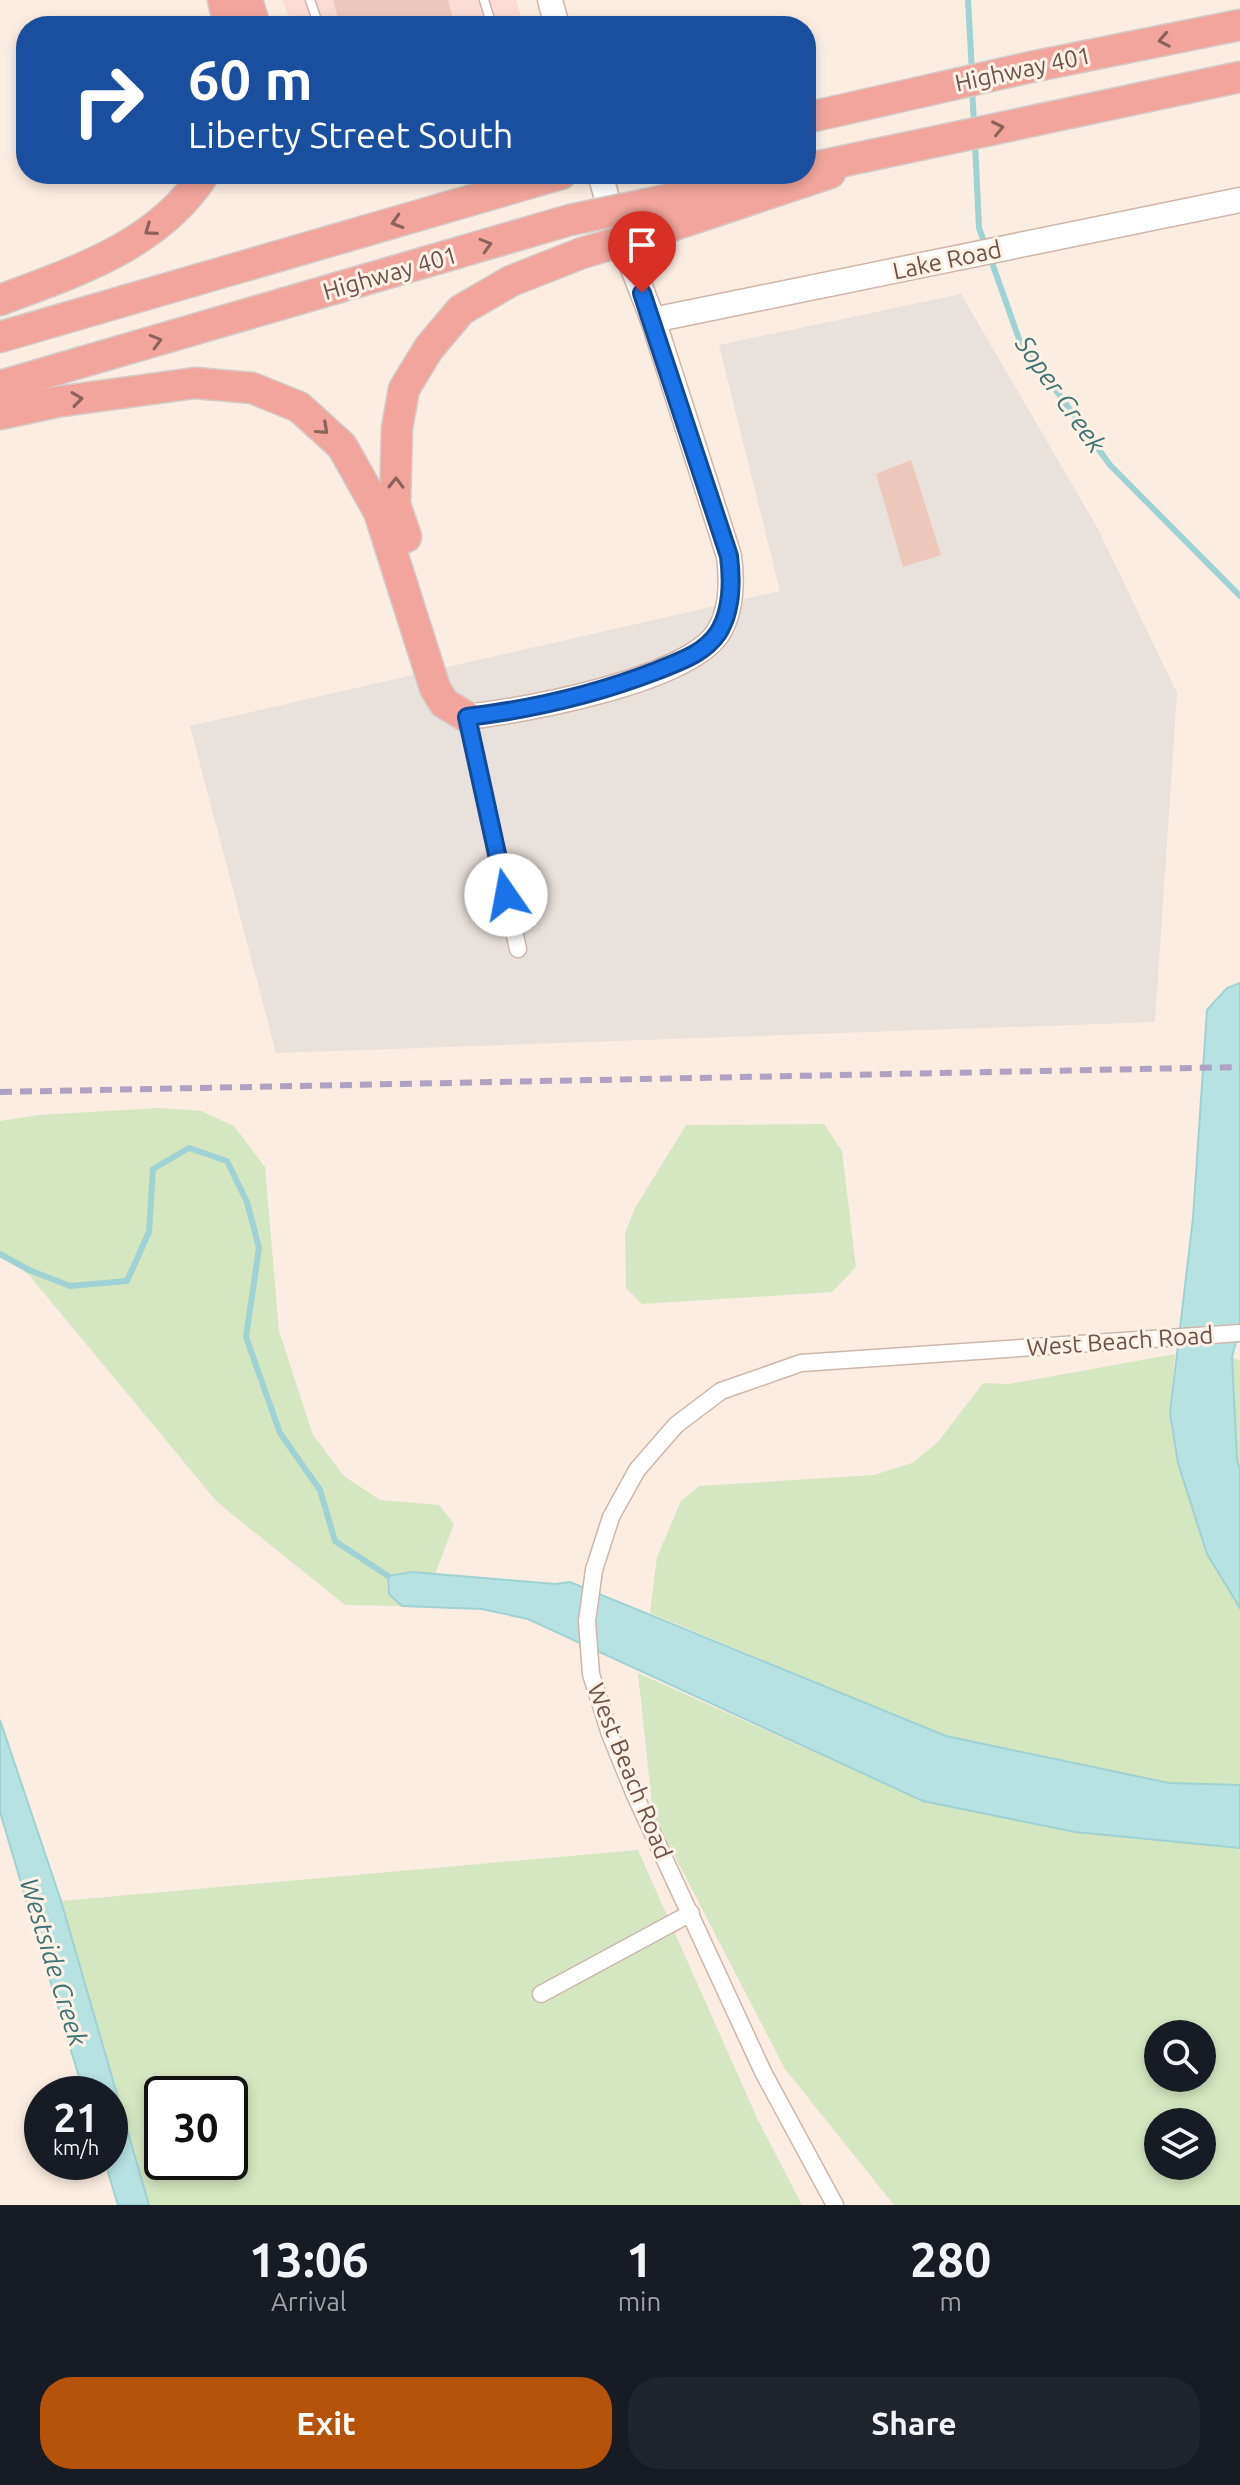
<!DOCTYPE html>
<style>
:root{--surface:#171b24;--page:#20242c;--text:#f1f3f6;--muted:#9ea1a6;--accent:#b45309}
body{margin:0;font-family:Ubuntu,sans-serif;background:var(--page);color:var(--text);height:100vh;display:flex;flex-direction:column;font-size:30px;white-space:nowrap}
*{box-sizing:border-box;margin:0}
p{font-size:26px;color:var(--muted)}
.icon{flex:none;width:44px;height:44px;fill:none;stroke:currentColor;stroke-width:2;stroke-linecap:round;stroke-linejoin:round}
.map{position:relative;height:2205px;overflow:hidden}
.drawer{display:flex;flex-direction:column;background:var(--surface);flex:1}
.drawer>*{flex:none}
.top-card{position:absolute;left:16px;top:16px;width:800px;height:168px;border-radius:32px;box-shadow:0 4px 12px #0003;background:#1a4fa0;color:#fff;overflow:hidden}
.tools{position:absolute;left:1144px;top:2020px;display:grid;gap:16px}
.tools a{display:grid;place-items:center;width:72px;height:72px;border-radius:50%;background:var(--surface);box-shadow:0 4px 12px #0003;font-size:40px}
.speed{position:absolute;left:24px;top:2076px;display:flex;gap:16px;font-size:40px;font-weight:700;text-align:center}
.speed>*{display:grid;place-content:center;width:104px;height:104px;border-radius:50%;background:var(--surface);box-shadow:0 4px 12px #0003;line-height:1}
.speed small{font-size:20px;font-weight:400}
.speed .limit{border:4px solid #111;border-radius:12px;background:#fff;color:#111}
.pin{position:absolute;display:grid;place-items:center;width:68px;height:68px;color:#fff;margin:-82px -34px;border-radius:50% 50% 50% 0;rotate:-45deg;box-shadow:0 0 8px #0007}
.pin .icon{rotate:45deg}
.me{position:absolute;width:88px;margin:-44px;rotate:348deg;stroke-linejoin:round;filter:drop-shadow(0 0 6px #0008)}
.turn{display:flex;align-items:center;gap:28px;height:168px;padding:0 40px;font-size:36px}
.turn .icon{width:104px;height:104px;stroke-width:2.5}
.turn b{display:block;font-size:56px;line-height:68px}
.eta{display:flex;justify-content:space-evenly;align-items:center;height:136px;text-align:center}
.eta b{font-size:48px;font-weight:600;line-height:56px}
.cta{display:flex;gap:16px;margin-top:auto;padding:16px 40px}
.cta a{flex:1;height:92px;border-radius:32px;background:var(--accent);color:#fff;font-size:32px;font-weight:600;line-height:92px;text-align:center}
.cta a+a{background:var(--page);color:var(--text)}
.map>svg:first-child{display:block}
.commercial{fill:#fadbd5}
.industrial{fill:#e9e1dc}
.green{fill:#d5e7c1;fill-rule:evenodd}
.water{fill:#b7e2e2;stroke:#9ed2d4;stroke-width:2}
.lines{fill:none;stroke-linecap:round;stroke-linejoin:round}
.stream{stroke:#9ed2d4;stroke-width:6}
.building{fill:#eec8ba}
.lane-casing{stroke:#cdb6ab;stroke-width:11}
.street-casing{stroke:#cdb6ab;stroke-width:19}
.secondary-casing{stroke:#d0b5a9;stroke-width:27}
.highway-casing{stroke:#d4cbc9;stroke-width:33}
.lane{stroke:#fff;stroke-width:8}
.street{stroke:#fff;stroke-width:16}
.secondary{stroke:#fff;stroke-width:24}
.highway{stroke:#f2a69b;stroke-width:30}
.rail{stroke:#afa1c2;stroke-width:6;stroke-dasharray:12 8;stroke-linecap:butt}
.highway-bridge-casing{stroke:#d4cbc9;stroke-width:33;stroke-linecap:butt}
.highway-bridge{stroke:#f2a69b;stroke-width:30}
.oneway{stroke:#8a635a}
.route-casing{stroke:#114b97;stroke-width:20}
.route{stroke:#1a73e8;stroke-width:14}
.labels{text-anchor:middle;dominant-baseline:central;stroke-width:6;stroke-linejoin:round;paint-order:stroke}
.street-label{font-size:24px;fill:#70524a;stroke:#fef2e6}
.water-label{font-size:26px;font-style:italic;fill:#3f7376;stroke:#fef2e6}
</style>
<div class="map">
<svg width="1240" height="2205" viewBox="0 0 1240 2205">
<rect width="100%" height="100%" fill="#fbede1"/>
<!-- commercial -->
<polygon class="commercial" points="282,0 516,0 524,26 293,26"/>
<!-- industrial -->
<polygon class="industrial" points="961,294 1098,529 1177,693 1155,1022 276,1053 190,726 780,591 719,345"/>
<!-- green -->
<g class="green">
<polygon points="159,1108 201,1111 234,1126 265,1167 279,1331 313,1435 344,1476 380,1500 439,1505 454,1524 435,1574 412,1572 389,1594 402,1606 345,1605 217,1502 29,1275 0,1250 0,1121 39,1115"/>
<polygon points="824,1124 842,1151 856,1267 832,1292 642,1304 626,1288 625,1233 635,1208 686,1125"/>
<polygon points="1175,1354 1170,1413 1207,1554 1240,1608 1240,1785 1169,1783 946,1736 650,1613 657,1557 681,1501 699,1486 874,1475 912,1463 938,1442 983,1383 1009,1384"/>
<polygon points="1232,1357 1240,1361 1240,1470 1237,1459"/>
<path d="M 638,1673 L 923,1801 L 1075,1832 L 1240,1848 L 1240,2205 L 894,2205 L 785,2069 L 653,1814 ZM 1158,2034 L 1202,2034 L 1202,2078 L 1158,2078 ZM 1158,2122 L 1202,2122 L 1202,2166 L 1158,2166 Z"/>
<path d="M 638,1850 L 758,2120 L 802,2205 L 149,2205 L 61,1901 ZM 162,2094 L 230,2094 L 230,2162 L 162,2162 Z"/>
</g>
<!-- water -->
<g class="water">
<polygon points="1240,983 1240,1327 1232,1357 1237,1459 1240,1470 1240,1608 1207,1554 1178,1463 1170,1413 1193,1218 1207,1010 1227,988"/>
<polygon points="412,1572 555,1584 570,1582 946,1736 1169,1783 1240,1785 1240,1848 1075,1832 923,1801 528,1619 482,1609 402,1606 389,1594 388,1576"/>
<polygon points="0,1720 61,1901 149,2205 118,2205 105,2162 110,2162 110,2094 84,2094 0,1812"/>
</g>
<g class="lines">
<!-- stream -->
<g class="stream">
<polyline points="968,0 972,72"/>
<polyline points="972,88 974,124"/>
<polyline points="975,143 979,228 986,247"/>
<polyline points="990,257 1019,339 1110,465 1240,596"/>
<polyline points="0,1254 29,1270 70,1286 127,1281 149,1232 153,1169 189,1148 227,1161 247,1202 259,1248 246,1337 280,1433 320,1490 335,1541 388,1576"/>
</g>
</g>
<!-- building -->
<g class="building">
<polygon points="333,0 448,0 455,26 340,26"/>
<polygon points="911,460 941,555 903,567 876,474"/>
</g>
<g class="lines">
<!-- lane casing -->
<g class="lane-casing">
<g id="lane">
<polyline points="310,0 319,26"/>
<polyline points="484,0 492,26"/>
</g>
</g>
<!-- street casing -->
<g class="street-casing">
<g id="street">
<polyline points="467,717 518,949"/>
<polyline points="541,1994 691,1913"/>
<polyline points="835,2205 763,2072 634,1793 610,1734 591,1674 587,1621 594,1570 611,1517 637,1470 676,1425 721,1391 801,1363 1240,1333"/>
</g>
</g>
<!-- secondary casing -->
<g class="secondary-casing">
<g id="secondary">
<polyline points="550,0 557,26"/>
<polyline points="653,320 1240,200"/>
<path d="M 467,717 C 524,710 685,682 718,633 C 732,611 732,580 729,556 L 653,320 L 610,209 L 600,174"/>
</g>
</g>
<!-- highway casing -->
<g class="highway-casing">
<g id="highway">
<polyline points="223,0 229,26"/>
<polyline points="247,0 255,26"/>
<polyline points="806,118 1031,67 1240,25"/>
<polyline points="806,169 1240,77"/>
<polyline points="647,204 754,180"/>
<polyline points="650,233 830,173"/>
<path d="M 0,300 C 75,272 159,245 204,174"/>
<polyline points="0,337 561,174"/>
<polyline points="0,386 570,220"/>
<polyline points="0,414 56,402 195,383 252,388 299,407 342,446 379,512 435,688 444,703 467,717"/>
<polyline points="406,537 395,504 397,428 404,389 429,348 461,310 511,281 582,253"/>
</g>
</g>
<!-- lane -->
<use href="#lane" class="lane"/>
<!-- street -->
<use href="#street" class="street"/>
<!-- secondary -->
<use href="#secondary" class="secondary"/>
<!-- highway -->
<use href="#highway" class="highway"/>
<!-- rail -->
<polyline class="rail" points="0,1092 1240,1067"/>
<!-- highway-bridge casing -->
<g class="highway-bridge-casing">
<g id="highway-bridge">
<polyline points="570,220 647,204"/>
<polyline points="582,253 650,233"/>
</g>
</g>
<!-- highway-bridge -->
<use href="#highway-bridge" class="highway-bridge"/>
</g>
<!-- one-way arrows -->
<defs><path id="oneway-chevron" d="M-2-3.5L2.5 0L-2 3.5" fill="none" stroke-width="1.6" stroke-linecap="round" stroke-linejoin="round" transform="scale(2)"/></defs>
<g class="oneway">
<use href="#oneway-chevron" transform="translate(1164 40) rotate(169)"/>
<use href="#oneway-chevron" transform="translate(998 128) rotate(-12)"/>
<use href="#oneway-chevron" transform="translate(397 222) rotate(163)"/>
<use href="#oneway-chevron" transform="translate(150 230) rotate(144)"/>
<use href="#oneway-chevron" transform="translate(486 245) rotate(-16)"/>
<use href="#oneway-chevron" transform="translate(156 341) rotate(-16)"/>
<use href="#oneway-chevron" transform="translate(77 399) rotate(-8)"/>
<use href="#oneway-chevron" transform="translate(323 429) rotate(42)"/>
<use href="#oneway-chevron" transform="translate(396 483) rotate(-89)"/>
</g>
<g class="lines">
<!-- route casing -->
<g class="route-casing">
<path id="route" d="M 506,895 L 467,717 C 533,709 594,695 656,671 C 678,662 704,654 718,633 C 732,611 732,580 729,556 L 642,293"/>
</g>
<!-- route -->
<use href="#route" class="route"/>
</g>
<g class="labels">
<!-- street labels -->
<g class="street-label">
<text transform="translate(1023 69) rotate(-12)">Highway 401</text>
<text transform="translate(947 260) rotate(-12)">Lake Road</text>
<text transform="translate(390 273) rotate(-16)">Highway 401</text>
<text transform="translate(1120 1341) rotate(-4)">West Beach Road</text>
<text transform="translate(630 1771) rotate(68)">West Beach Road</text>
</g>
<!-- water labels -->
<g class="water-label">
<text transform="translate(1061 394) rotate(55)">Soper Creek</text>
<text transform="translate(54 1962) rotate(73)">Westside Creek</text>
</g>
</g>
</svg>
<div class="tools">
<a><svg class="icon" aria-label="search" viewBox="0 0 24 24"><circle cx="10" cy="10" r="6"/><path d="M15 15l6 6"/></svg></a>
<a><svg class="icon" aria-label="layers" viewBox="0 0 24 24"><path d="M12 4l9 5-9 5-9-5zM3 14l9 5 9-5"/></svg></a>
</div>
<div class="speed"><div>21<small>km/h</small></div><div class="limit">30</div></div>
<div class="pin" style="left:642px;top:293px;background:#d93025"><svg class="icon" aria-label="arrive" viewBox="0 0 24 24"><path d="M6 21V4h12l-3 4 3 4H6"/></svg></div>
<svg class="me" style="left:506px;top:895px" viewBox="-20 -20 40 40"><circle r="19" fill="#fff"/><path d="M0-13L10 11 0 6-10 11z" fill="#1a73e8"/></svg>
<div class="top-card">
<div class="turn"><svg class="icon" aria-label="right" viewBox="0 0 24 24"><path d="M7 20v-9h11M14 6l5 5-5 5"/></svg><div><b>60 m</b>Liberty Street South</div></div>
</div>
</div>
<section class="drawer">
<div class="eta">
<div><b>13:06</b><p>Arrival</p></div>
<div><b>1</b><p>min</p></div>
<div><b>280</b><p>m</p></div>
</div>
<div class="cta"><a>Exit</a><a>Share</a></div>
</section>
